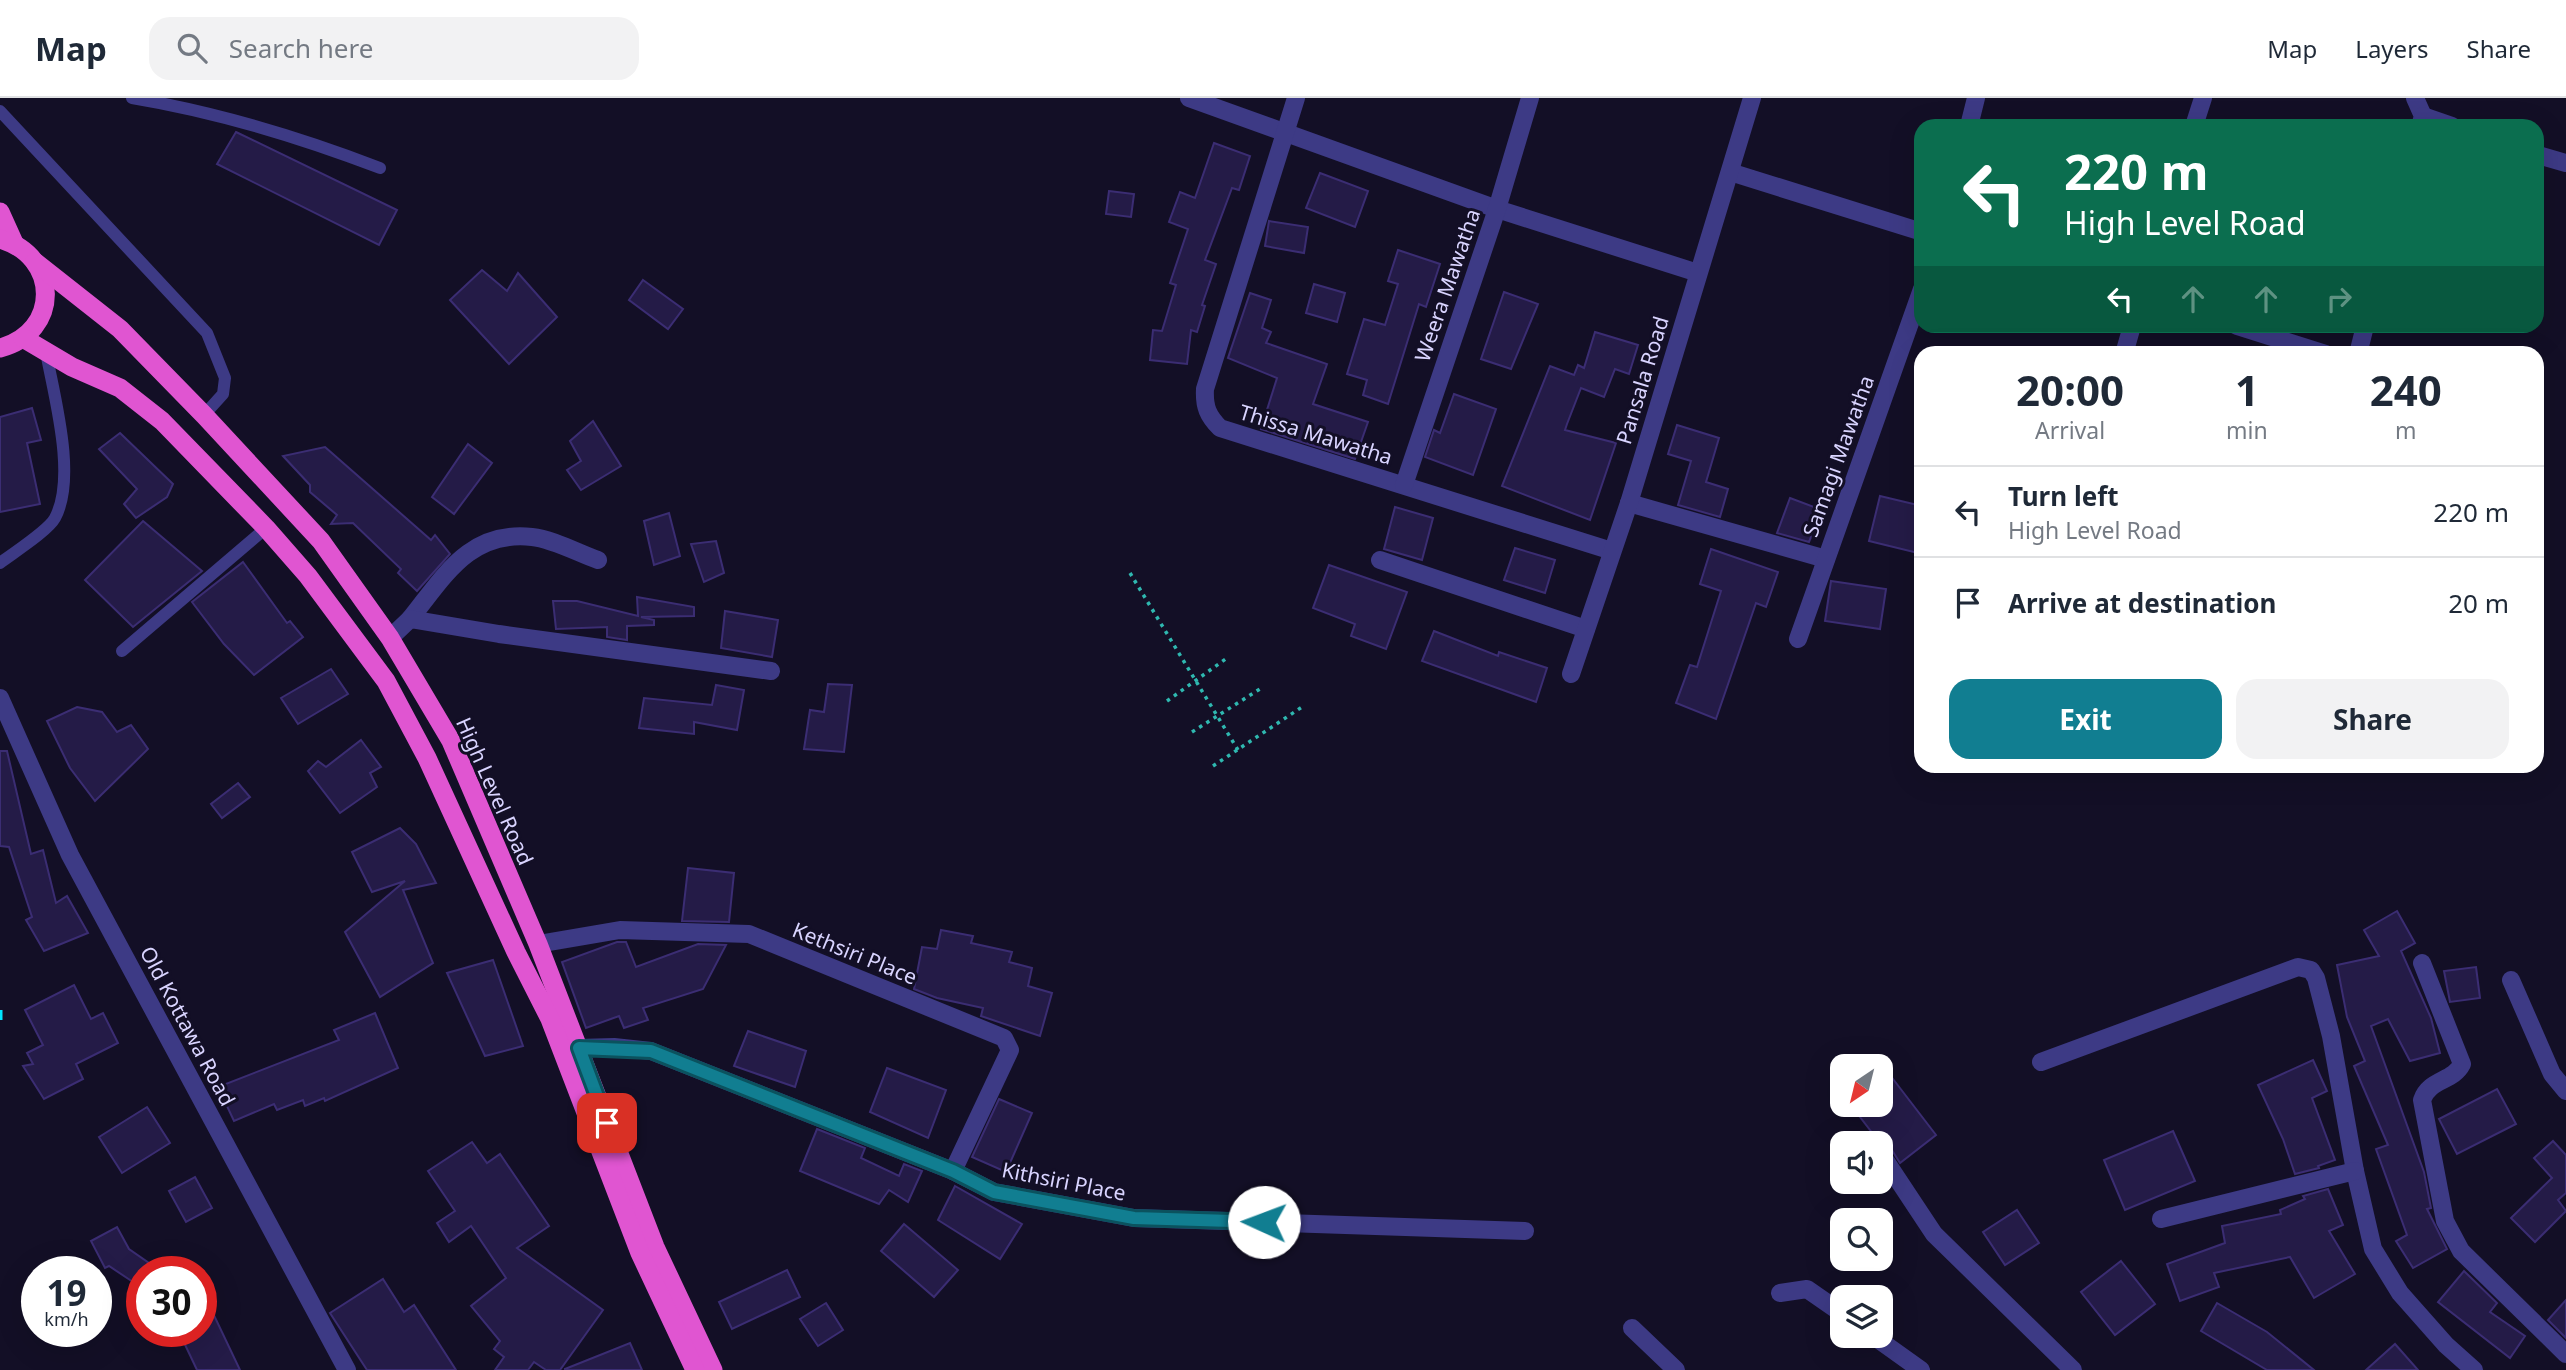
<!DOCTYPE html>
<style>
:root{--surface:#fff;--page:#f2f2f3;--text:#1f2937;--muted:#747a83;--line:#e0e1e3;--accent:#117e91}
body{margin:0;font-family:"Noto Sans",sans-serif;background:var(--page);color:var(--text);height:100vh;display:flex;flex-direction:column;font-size:26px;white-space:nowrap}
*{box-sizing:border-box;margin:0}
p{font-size:23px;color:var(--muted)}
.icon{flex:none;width:38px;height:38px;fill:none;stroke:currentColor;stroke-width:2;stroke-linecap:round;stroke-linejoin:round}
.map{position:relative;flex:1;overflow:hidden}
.side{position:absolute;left:1914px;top:248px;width:630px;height:427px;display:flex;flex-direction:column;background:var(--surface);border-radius:21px;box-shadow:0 7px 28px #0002}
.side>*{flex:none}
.top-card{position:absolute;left:1914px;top:21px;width:630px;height:214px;border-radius:21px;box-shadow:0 7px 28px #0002;background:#0b6e4f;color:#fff;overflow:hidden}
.needle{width:46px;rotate:215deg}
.fabs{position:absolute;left:1830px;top:956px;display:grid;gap:14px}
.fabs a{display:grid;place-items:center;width:63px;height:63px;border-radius:14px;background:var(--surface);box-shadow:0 7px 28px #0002;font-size:35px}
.speed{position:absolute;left:21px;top:1158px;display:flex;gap:14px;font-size:35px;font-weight:700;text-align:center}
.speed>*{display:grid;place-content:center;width:91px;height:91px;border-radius:50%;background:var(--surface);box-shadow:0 7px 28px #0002;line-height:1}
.speed small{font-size:18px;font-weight:400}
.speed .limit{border:10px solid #d22;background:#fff;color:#111}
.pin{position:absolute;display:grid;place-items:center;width:60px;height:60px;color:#fff;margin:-30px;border-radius:14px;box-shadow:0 4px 10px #0006}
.me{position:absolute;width:77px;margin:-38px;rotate:272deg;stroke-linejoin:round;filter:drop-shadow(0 0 5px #0008)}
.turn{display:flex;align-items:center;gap:24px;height:147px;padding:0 35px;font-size:32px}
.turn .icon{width:91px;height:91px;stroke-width:2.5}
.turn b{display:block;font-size:49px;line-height:60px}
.lanes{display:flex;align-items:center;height:66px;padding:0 35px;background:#0003;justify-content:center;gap:35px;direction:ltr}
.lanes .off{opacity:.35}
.eta{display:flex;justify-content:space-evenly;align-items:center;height:119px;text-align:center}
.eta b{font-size:42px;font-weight:700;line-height:49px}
.primary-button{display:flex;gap:14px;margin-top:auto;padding:14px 35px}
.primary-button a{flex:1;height:80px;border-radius:21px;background:var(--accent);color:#fff;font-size:28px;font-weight:700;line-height:80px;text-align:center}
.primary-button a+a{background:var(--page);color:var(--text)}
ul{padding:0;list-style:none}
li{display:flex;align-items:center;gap:21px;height:91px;padding:0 35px;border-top:2px solid var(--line)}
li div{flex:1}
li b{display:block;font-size:26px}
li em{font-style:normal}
header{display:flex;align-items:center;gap:42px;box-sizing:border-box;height:98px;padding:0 35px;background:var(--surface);border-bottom:2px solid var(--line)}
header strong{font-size:33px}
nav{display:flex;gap:38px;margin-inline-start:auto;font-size:24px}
.search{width:490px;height:63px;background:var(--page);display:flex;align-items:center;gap:18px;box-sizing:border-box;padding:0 24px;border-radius:21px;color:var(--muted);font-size:26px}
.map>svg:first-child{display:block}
.building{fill:#241b47;stroke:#3b2d73;stroke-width:2}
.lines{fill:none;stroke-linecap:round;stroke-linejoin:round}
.path{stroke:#2fb8b0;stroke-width:3.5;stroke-dasharray:3.5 5;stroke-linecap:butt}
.service{stroke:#3d3a85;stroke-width:12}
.minor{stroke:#3d3a85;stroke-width:18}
.tertiary{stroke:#3d3a85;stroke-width:18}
.trunk{stroke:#e055d1;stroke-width:19}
.rail{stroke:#00e5ff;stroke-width:5;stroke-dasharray:10 9;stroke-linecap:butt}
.route-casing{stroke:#0b525e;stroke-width:18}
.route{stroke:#117e91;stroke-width:12}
.labels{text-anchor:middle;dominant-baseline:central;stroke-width:6;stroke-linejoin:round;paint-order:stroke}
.street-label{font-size:21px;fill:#d9d4ff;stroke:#130f26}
</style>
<header>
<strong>Map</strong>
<div class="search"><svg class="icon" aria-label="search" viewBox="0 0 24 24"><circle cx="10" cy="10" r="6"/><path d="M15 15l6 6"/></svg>Search here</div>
<nav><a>Map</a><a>Layers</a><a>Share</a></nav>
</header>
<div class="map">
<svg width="2566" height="1272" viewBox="0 0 2566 1272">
<rect width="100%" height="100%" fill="#130f26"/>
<!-- building -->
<g class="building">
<polygon points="236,34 397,112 379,147 217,66"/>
<polygon points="1214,45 1250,58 1239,92 1232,90 1205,162 1216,166 1202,207 1205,208 1197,234 1191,232 1187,266 1150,262 1153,232 1162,233 1176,187 1170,185 1188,131 1169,124 1180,94 1195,100"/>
<polygon points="1320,75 1368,93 1355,129 1306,110"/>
<polygon points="1109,93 1134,96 1131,119 1106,116"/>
<polygon points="1269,123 1308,129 1304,155 1265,148"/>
<polygon points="1398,152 1440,166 1426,209 1419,206 1388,306 1363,297 1367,282 1347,276 1364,221 1385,227 1398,186 1388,183"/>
<polygon points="482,172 507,193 518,175 557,219 509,266 450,202"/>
<polygon points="643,182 683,211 668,231 629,202"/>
<polygon points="1314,186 1345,195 1337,224 1306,215"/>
<polygon points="1504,194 1538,206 1511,271 1481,261"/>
<polygon points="1250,195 1271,202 1262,230 1271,234 1266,245 1327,266 1313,306 1368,324 1355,361 1261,331 1277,280 1228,260"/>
<polygon points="1595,234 1638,247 1629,276 1615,271 1604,299 1581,290 1567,326 1565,332 1616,345 1590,422 1502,388 1550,268 1574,277 1578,267 1584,270"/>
<polygon points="1454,296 1496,311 1473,377 1425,359 1434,332 1440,335"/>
<polygon points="32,310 41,342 27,345 40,406 0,414 0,319"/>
<polygon points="593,323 621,368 581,392 567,372 581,363 570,343"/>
<polygon points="1677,327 1719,340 1706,384 1728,391 1720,419 1678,407 1691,363 1668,356"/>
<polygon points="120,335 173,386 167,399 136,420 124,406 137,391 99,351"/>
<polygon points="468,346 492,365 454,416 432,399"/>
<polygon points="325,349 431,442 435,437 450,456 417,493 398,475 401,471 353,425 331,426 337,417 310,394 310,387 283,358"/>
<polygon points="1880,398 1922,408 1922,456 1869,443"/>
<polygon points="1790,400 1822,412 1809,444 1777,435"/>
<polygon points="1395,409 1433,420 1422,462 1384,451"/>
<polygon points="669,415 680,458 654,467 644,423"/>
<polygon points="143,423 202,473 133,529 85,482"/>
<polygon points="716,443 724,475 704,484 691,446"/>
<polygon points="1515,450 1555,462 1545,495 1504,482"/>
<polygon points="1711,451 1778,474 1766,509 1756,505 1716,621 1676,605 1690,567 1697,569 1721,493 1700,486"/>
<polygon points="243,464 287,525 290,523 303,539 254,577 224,546 192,504"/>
<polygon points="1329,467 1407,494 1386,551 1351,538 1355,526 1313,510"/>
<polygon points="1831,483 1886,491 1880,531 1825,523"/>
<polygon points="637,499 694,509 694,518 641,519 654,522 654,527 627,528 627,542 607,539 607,529 556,531 553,503 577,503 638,518"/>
<polygon points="725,513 778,522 772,559 721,550"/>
<polygon points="1434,533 1498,558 1499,554 1547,570 1536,604 1422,563"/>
<polygon points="331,571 348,596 298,626 281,600"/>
<polygon points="828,586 852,587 844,654 804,651 810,612 824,614"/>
<polygon points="716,587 744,592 737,632 694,624 694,636 639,630 644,600 712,607"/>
<polygon points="77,609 102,614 117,634 131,627 148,651 95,703 70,670 47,623"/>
<polygon points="361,642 381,669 370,675 377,689 340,715 308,673 318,663 326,669"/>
<polygon points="0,653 7,653 31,756 43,752 56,805 67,798 88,835 44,853 26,822 32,819 9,749 0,748"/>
<polygon points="238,685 250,699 222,720 211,706"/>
<polygon points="400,730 416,746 436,785 403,792 433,865 380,899 345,834 405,783 372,794 352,754"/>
<polygon points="688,770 734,775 729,824 682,823"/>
<polygon points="2397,813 2415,845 2401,853 2431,920 2440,955 2410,963 2388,921 2371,928 2424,1074 2431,1110 2427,1111 2447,1151 2413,1170 2396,1143 2407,1137 2376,1051 2388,1047 2354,968 2365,963 2347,919 2337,867 2379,858 2364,832"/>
<polygon points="941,832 973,838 971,845 1012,854 1009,864 1032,870 1028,888 1052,895 1040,938 981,918 983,910 937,900 914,891 922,849 937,851"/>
<polygon points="617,844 626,844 636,869 698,846 726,847 703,891 643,910 648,922 624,930 619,918 586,930 562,864"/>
<polygon points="493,862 523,948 485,958 447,875"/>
<polygon points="2476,869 2480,900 2450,904 2444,873"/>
<polygon points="74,887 91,921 103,915 118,945 76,966 83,981 44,1001 23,968 33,966 27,955 43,947 25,912"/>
<polygon points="375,915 398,970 325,1003 324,1000 305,1008 303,1002 277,1012 274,1006 234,1023 218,989 339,942 334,932"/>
<polygon points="748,933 806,953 795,989 734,968"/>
<polygon points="2313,962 2327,993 2312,1000 2335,1062 2318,1068 2319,1070 2295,1076 2283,1041 2258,987"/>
<polygon points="887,970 946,992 928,1040 870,1014"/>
<polygon points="1893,981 1936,1037 1900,1065 1890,1049 1880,1045 1850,1006 1881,1006 1881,990"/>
<polygon points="2497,991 2516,1026 2457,1056 2439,1021"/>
<polygon points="999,1001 1032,1015 1006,1074 972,1059"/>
<polygon points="147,1009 170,1045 122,1075 99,1039"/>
<polygon points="817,1031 865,1050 861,1060 899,1078 904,1066 922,1073 908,1104 889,1092 879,1106 800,1073"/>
<polygon points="2173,1033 2195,1083 2125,1112 2104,1062"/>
<polygon points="2553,1043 2566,1057 2566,1095 2558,1102 2566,1113 2535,1144 2511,1120 2552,1080 2534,1060"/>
<polygon points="472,1044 487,1065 500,1056 549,1128 517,1150 603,1212 560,1272 546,1272 534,1264 528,1272 495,1272 504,1259 494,1251 500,1243 471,1208 506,1180 471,1128 449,1144 437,1125 455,1113 428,1073"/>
<polygon points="195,1079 212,1110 186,1124 169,1093"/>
<polygon points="955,1088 1022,1126 1000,1161 938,1122"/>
<polygon points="2328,1091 2343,1127 2329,1133 2355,1176 2314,1200 2290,1159 2214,1175 2219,1189 2180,1203 2167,1166 2225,1145 2222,1128 2281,1116 2280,1112 2305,1101 2303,1098"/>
<polygon points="2017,1112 2039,1145 2005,1167 1983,1134"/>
<polygon points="904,1126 958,1172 934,1199 881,1153"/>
<polygon points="117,1129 129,1151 162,1174 142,1174 142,1190 109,1168 105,1170 91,1143"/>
<polygon points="2121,1163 2155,1206 2115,1237 2081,1194"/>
<polygon points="787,1172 800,1199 732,1231 719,1204"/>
<polygon points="2464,1173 2497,1205 2490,1214 2525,1238 2510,1260 2438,1204"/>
<polygon points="383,1181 404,1214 414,1207 456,1272 367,1272 330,1215"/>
<polygon points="201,1190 240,1272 197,1272 179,1234 201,1234"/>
<polygon points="2566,1202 2566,1240 2548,1222"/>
<polygon points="826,1205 843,1232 818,1248 800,1221"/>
<polygon points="2217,1205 2267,1234 2314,1272 2267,1272 2201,1233"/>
<polygon points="630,1245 642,1272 565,1272 565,1271"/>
<polygon points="2395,1246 2418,1272 2366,1272"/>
</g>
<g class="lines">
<!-- path -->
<g class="path">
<polyline points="1130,475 1238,652"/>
<polyline points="1167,603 1227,560"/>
<polyline points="1192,634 1263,589"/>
<polyline points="1213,668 1302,609"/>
</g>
<!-- service -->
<g class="service">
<path d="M 132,0 C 217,14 299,39 380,70"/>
<polyline points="0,13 207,235 225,280 223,296 204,317"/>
<path d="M 0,465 C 13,455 48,433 55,420 C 77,379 54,298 46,254"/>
<polyline points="122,553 266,430"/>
</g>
<!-- minor -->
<g class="minor">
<polyline points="1189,0 1497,111 1698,175"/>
<path d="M 1296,0 L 1205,291 C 1204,309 1208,318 1220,330 L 1612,453"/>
<polyline points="2415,0 2423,18 2420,28"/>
<polyline points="2423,18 2452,28"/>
<polyline points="1969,28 1976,0"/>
<polyline points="2194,28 2203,0"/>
<polyline points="2538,57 2566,65"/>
<polyline points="1730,74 1922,134"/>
<polyline points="2237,228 2326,256"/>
<polyline points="2124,256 2132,228"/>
<polyline points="2358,256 2365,228"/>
<polyline points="1404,387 1497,111 1530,0"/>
<polyline points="1629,405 1826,461"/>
<polyline points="1380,462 1586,531"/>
<path d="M 410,521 C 444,479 469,432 532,439 C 553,441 578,455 598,462"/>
<polyline points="390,540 410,521 499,536 771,573"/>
<polyline points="1798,541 1922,191"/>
<polyline points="1571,576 1629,405 1752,0"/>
<polyline points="538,846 620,832 749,836 1004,940 1010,952 953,1073"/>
<path d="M 2422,865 L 2462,966 C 2453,984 2429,981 2422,1002 L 2445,1123 L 2461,1153 L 2566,1256"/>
<polyline points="2511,882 2552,976 2566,993"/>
<polyline points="579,950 614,949 651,953 953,1073 994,1094 1134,1120 1525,1133"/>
<polyline points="2041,964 2298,869 2311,872 2316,880 2331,938 2355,1073 2373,1151 2400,1195 2446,1247 2474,1272"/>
<polyline points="1881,1056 1934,1136 2073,1272"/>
<polyline points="2161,1121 2355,1073"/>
<polyline points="1780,1195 1807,1191 1843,1216"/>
<polyline points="1632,1230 1676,1272"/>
<polyline points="1872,1237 1921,1272"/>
</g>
<!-- tertiary -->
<polyline class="tertiary" points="0,600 70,757 347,1272"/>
<!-- trunk -->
<g class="trunk">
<polyline points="0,114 14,145"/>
<path d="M 0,141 C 60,158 61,234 0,250"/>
<polyline points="35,164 120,231 204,317 321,443 390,540 451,643 538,846 655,1149 713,1272"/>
<polyline points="23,240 72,269 120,290 162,323 266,430 308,478 386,583 427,660 516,854 550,921 640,1155 695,1272"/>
</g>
<!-- rail -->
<polyline class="rail" points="0,912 0,923"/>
</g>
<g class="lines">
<!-- route casing -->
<g class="route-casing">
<polyline id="route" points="607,1025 579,950 651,953 953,1073 994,1094 1134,1120 1264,1124"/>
</g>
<!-- route -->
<use href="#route" class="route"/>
</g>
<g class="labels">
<!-- street labels -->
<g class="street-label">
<text transform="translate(1447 187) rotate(-71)">Weera Mawatha</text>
<text transform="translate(1642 282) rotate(-73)">Pansala Road</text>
<text transform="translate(1316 336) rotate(17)">Thissa Mawatha</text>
<text transform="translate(1838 358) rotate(-70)">Samagi Mawatha</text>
<text transform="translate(495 693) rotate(66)">High Level Road</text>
<text transform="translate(855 855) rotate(22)">Kethsiri Place</text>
<text transform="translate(188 928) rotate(62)">Old Kottawa Road</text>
<text transform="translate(1064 1083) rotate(11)">Kithsiri Place</text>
</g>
</g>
</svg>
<div class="fabs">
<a><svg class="needle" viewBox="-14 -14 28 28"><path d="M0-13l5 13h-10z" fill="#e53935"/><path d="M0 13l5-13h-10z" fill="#747a83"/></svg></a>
<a><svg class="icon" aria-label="sound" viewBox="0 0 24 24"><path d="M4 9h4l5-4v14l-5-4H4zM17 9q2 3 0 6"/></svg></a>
<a><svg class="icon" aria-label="search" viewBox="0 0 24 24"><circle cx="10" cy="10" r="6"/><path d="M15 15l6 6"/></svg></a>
<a><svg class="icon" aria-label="layers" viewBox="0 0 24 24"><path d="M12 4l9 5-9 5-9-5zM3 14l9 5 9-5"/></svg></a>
</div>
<div class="speed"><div>19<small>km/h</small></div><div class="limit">30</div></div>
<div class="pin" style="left:607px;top:1025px;background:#d93025"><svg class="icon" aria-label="arrive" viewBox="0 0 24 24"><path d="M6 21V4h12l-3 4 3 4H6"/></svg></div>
<svg class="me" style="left:1264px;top:1124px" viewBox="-20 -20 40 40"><circle r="19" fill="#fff"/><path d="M0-13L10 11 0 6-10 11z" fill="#117e91"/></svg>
<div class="top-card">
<div class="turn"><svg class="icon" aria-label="left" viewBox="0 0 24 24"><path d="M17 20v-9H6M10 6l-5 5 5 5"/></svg><div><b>220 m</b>High Level Road</div></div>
<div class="lanes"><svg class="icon" aria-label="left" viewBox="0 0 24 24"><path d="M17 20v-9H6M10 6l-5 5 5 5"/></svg><svg class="icon off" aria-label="ahead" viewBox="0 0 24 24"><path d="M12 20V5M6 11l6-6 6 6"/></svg><svg class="icon off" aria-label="ahead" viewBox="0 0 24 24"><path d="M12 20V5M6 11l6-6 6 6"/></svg><svg class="icon off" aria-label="right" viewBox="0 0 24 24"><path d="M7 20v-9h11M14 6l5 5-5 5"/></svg></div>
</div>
<section class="side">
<div class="eta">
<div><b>20:00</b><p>Arrival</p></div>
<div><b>1</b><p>min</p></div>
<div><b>240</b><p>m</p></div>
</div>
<ul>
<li><svg class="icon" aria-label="left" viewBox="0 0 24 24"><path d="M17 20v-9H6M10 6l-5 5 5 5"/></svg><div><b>Turn left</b><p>High Level Road</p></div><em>220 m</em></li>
<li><svg class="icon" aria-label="arrive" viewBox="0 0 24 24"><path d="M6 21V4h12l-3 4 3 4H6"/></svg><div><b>Arrive at destination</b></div><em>20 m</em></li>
</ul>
<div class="primary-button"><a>Exit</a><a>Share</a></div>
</section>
</div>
